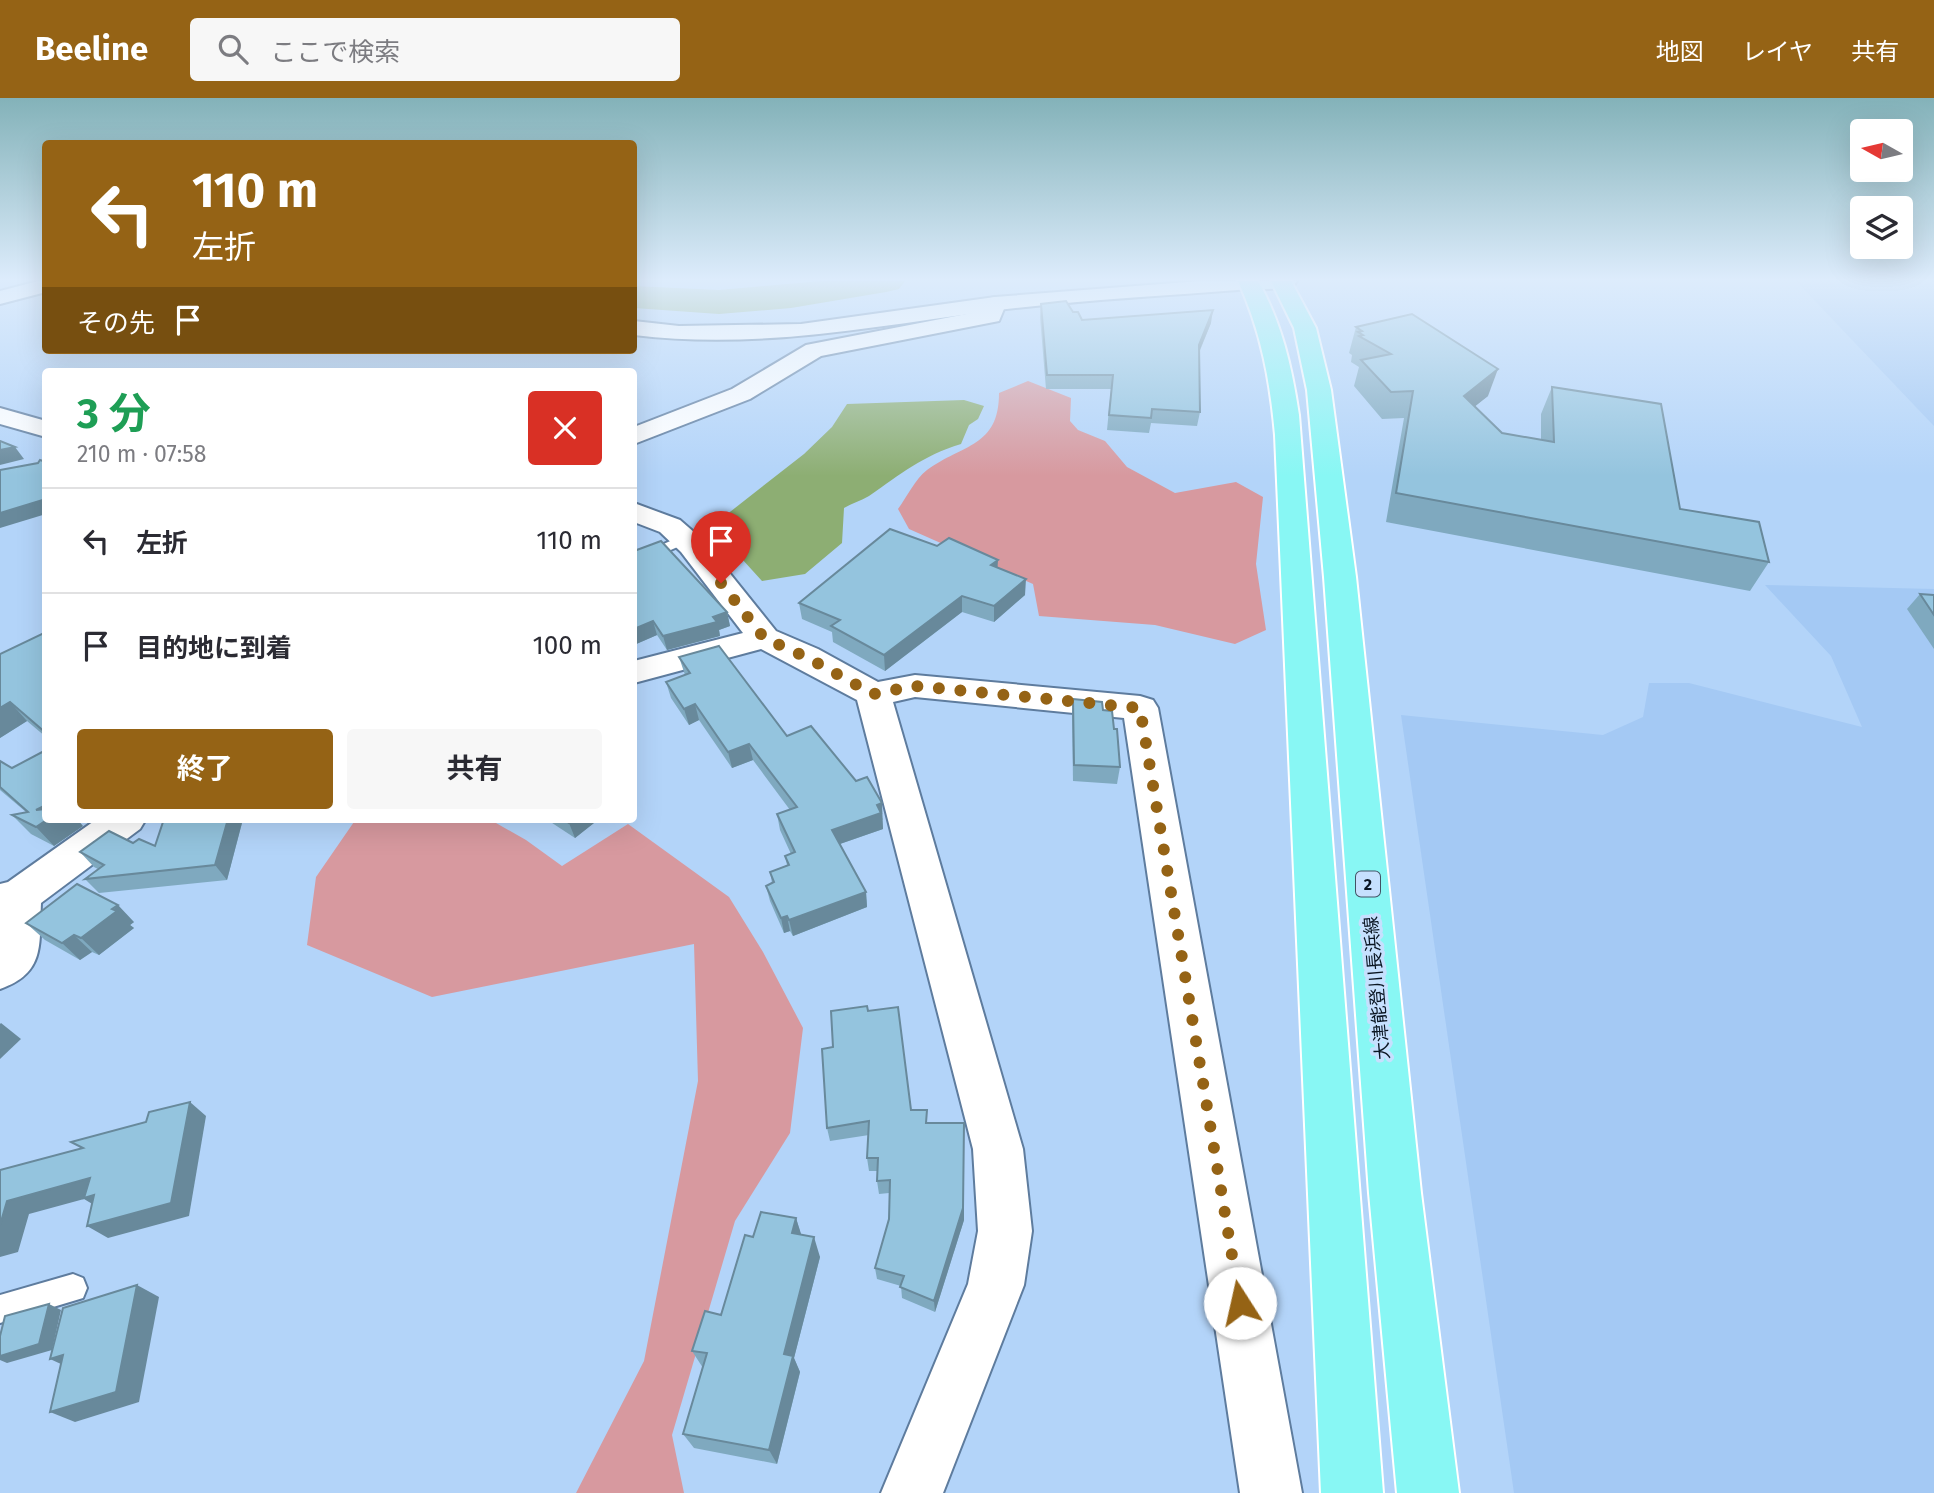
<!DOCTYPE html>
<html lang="ja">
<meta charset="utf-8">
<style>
:root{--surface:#fff;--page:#f7f7f7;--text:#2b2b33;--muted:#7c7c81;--line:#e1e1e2;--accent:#956315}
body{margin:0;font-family:"Fira Sans","Noto Sans JP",sans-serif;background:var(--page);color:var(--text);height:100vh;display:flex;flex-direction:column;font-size:26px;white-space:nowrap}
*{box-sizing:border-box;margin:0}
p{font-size:23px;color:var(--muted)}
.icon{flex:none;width:38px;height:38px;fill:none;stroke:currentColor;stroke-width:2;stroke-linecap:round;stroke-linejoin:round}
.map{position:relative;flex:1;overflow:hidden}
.panel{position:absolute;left:42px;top:270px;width:595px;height:455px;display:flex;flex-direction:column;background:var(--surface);border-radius:7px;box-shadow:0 7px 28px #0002}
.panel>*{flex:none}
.top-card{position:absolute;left:42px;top:42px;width:595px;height:214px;border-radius:7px;box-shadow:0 7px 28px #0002;background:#956315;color:#fff;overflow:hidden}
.needle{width:46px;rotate:278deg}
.buttons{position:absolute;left:1850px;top:21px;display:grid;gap:14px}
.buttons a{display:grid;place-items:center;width:63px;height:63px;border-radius:7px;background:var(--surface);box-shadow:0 7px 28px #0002;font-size:35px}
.pin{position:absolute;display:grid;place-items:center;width:60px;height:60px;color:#fff;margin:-72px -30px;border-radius:50% 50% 50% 0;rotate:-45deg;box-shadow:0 0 7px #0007}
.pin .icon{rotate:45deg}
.me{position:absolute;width:77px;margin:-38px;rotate:350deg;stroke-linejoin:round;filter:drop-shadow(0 0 5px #0008)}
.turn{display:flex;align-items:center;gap:24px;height:147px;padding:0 35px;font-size:32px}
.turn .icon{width:91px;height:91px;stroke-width:2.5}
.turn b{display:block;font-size:49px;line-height:60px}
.then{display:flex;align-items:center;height:66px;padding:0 35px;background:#0003;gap:14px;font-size:26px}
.round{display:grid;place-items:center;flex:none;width:74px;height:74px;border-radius:7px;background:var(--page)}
.summary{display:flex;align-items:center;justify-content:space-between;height:119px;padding:0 35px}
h1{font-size:42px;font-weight:700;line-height:52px;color:#1e9e55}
.cta{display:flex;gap:14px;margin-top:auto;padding:14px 35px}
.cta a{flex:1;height:80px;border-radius:7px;background:var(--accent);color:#fff;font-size:28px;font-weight:700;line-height:80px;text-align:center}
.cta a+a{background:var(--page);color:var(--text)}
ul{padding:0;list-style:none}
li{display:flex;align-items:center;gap:21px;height:105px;padding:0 35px;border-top:2px solid var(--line)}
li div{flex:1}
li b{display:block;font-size:26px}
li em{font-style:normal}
header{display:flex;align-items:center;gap:42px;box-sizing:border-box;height:98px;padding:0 35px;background:var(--accent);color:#fff}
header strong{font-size:33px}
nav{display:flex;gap:38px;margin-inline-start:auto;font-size:24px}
.search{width:490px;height:63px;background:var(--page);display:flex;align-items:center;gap:18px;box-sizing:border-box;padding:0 24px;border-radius:7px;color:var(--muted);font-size:26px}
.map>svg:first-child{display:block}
.built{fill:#a4c9f4}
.green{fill:#d7999f}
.water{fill:#8dae73}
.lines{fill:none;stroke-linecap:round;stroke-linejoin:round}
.river{fill:#8dae73;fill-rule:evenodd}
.service-casing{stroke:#5e7c9e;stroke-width:4}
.minor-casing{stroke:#5e7c9e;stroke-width:4}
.tertiary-casing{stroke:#5e7c9e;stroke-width:4}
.secondary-casing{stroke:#5e7c9e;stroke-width:4}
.primary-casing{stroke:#fff;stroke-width:4}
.service{fill:#fff;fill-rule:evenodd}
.minor{fill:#fff;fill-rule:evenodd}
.tertiary{fill:#fff;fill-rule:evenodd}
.secondary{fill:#c4fbf9;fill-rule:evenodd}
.primary{fill:#88f7f4;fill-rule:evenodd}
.wall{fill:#7fa9bf}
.shaded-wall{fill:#68899b}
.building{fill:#94c4de;stroke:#68899b;stroke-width:2}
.route{stroke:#956315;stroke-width:12;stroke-dasharray:0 21.6}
.labels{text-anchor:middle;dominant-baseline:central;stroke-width:7;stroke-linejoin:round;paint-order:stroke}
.shield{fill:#c6e0fe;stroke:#425264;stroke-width:2}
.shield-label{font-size:16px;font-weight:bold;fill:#0a1522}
.street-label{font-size:18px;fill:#0a1522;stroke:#c6e0fe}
</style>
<header>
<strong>Beeline</strong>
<div class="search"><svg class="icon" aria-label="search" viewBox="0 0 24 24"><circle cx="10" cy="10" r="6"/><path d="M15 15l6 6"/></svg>ここで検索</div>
<nav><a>地図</a><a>レイヤ</a><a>共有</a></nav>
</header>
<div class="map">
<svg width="1934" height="1395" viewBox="0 0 1934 1395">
<rect width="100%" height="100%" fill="#b3d4f9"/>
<!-- built -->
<g class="built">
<polygon points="1796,183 1934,183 1934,328"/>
<polygon points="1765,487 1934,491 1934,1395 1514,1395 1401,617 1603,637 1643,619 1649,585 1689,585 1862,629 1831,558"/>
</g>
<!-- green -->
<g class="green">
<path d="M 1028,283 L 1071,300 L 1070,323 L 1078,332 L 1105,343 L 1127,369 L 1175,395 L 1236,384 L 1263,399 L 1256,466 L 1266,532 L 1235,546 L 1155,527 L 1039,518 L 1033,486 L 909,431 L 898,411 C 907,399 915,381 927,372 C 963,346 999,349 999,295 Z"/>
<polygon points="356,721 489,721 526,742 562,768 628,726 729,799 763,854 803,930 790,1035 735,1123 672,1337 684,1395 576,1395 644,1263 698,983 694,846 432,899 307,847 316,779"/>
</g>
<!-- water -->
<path class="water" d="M 964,302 L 984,308 L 978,321 L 969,327 L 961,346 C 922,358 901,376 869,398 C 861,403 852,405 844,410 L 842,445 L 805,476 L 762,483 L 712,428 L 804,356 L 832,329 L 847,306 Z"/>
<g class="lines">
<!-- river -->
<polygon class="river" points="820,183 905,183 899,191 886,194 791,210 719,216 634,210 634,188 719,192"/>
<!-- service casing -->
<g class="service-casing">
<g id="service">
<polygon points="684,437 689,438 691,441 689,444 634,468 634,459"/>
<polygon points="73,1176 83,1180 87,1190 83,1200 0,1225 0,1197"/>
</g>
</g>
<!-- minor casing -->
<g class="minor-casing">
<g id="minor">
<polygon points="38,183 46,183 46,194 0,206 0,193"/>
<polygon points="995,199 1003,201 1006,206 999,223 821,258 750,301 634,346 634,329 732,291 806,247 982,213 987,201"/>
<polygon points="0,310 46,323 46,339 0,326"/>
<polygon points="634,405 680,422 703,442 776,533 818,551 878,584 915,577 1140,598 1153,602 1158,610 1302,1395 1240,1395 1124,620 915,599 893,604 1023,1051 1032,1133 1024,1187 943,1395 881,1395 968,1186 978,1133 973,1051 857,602 761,551 634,585 634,563 743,535 681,454 660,434 634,424"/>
<path d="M 97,721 L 146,721 L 140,731 L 41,805 C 39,846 46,875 0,891 L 0,786 L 8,784 Z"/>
</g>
</g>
<!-- tertiary casing -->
<g class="tertiary-casing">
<path id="tertiary" d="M 1200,183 L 1259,183 L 1260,185 L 1257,189 L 1250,191 C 1164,198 1077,202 991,213 C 871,229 755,252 634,237 L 634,223 L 679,228 L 801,226 L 995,199 Z"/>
</g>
<!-- secondary casing -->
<g class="secondary-casing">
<path id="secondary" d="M 1241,183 L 1297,183 L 1294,187 C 1279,191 1258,193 1243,189 Z"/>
</g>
<!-- primary casing -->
<g class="primary-casing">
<g id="primary">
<path d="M 1238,183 L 1258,183 C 1282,225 1292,270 1299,317 L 1383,1395 L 1321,1395 L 1275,337 C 1270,282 1261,233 1238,183 Z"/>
<polygon points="1271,183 1291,183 1316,230 1331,292 1356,479 1421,1095 1459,1395 1397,1395 1369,1095 1324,479 1307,292 1294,230"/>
</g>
</g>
<!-- service -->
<use href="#service" class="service"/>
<!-- minor -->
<use href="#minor" class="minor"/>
<!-- tertiary -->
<use href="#tertiary" class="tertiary"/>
<!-- secondary -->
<use href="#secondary" class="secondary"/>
<!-- primary -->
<use href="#primary" class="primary"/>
</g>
<!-- wall -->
<g class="wall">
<polygon points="1041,206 1082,222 1211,225 1199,255 1200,314 1197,328 1151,325 1149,335 1107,332 1111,291 1046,291 1040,219"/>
<polygon points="1356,229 1488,298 1475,308 1502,335 1541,342 1541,316 1552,289 1680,411 1769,464 1750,493 1386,424 1404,320 1382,321 1354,288 1359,269 1351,264 1352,257 1349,255"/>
<polygon points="634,453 727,514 730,528 719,532 720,538 667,552 657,537 634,547"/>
<polygon points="998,469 1025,497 994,524 962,514 885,573 833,544 832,534 802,521 799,505"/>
<polygon points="1920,496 1934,497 1934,551 1907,511"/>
<polygon points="46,534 46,639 27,623 0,640 0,556"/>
<polygon points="679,559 787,638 883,721 882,722 883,731 840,746 866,794 867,809 793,838 790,833 784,835 770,803 766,788 772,785 770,774 787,767 785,758 791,756 780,732 777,716 790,712 753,662 732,670 699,622 689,627 671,600 666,584 685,577"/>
<polygon points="1073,601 1103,612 1120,669 1117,686 1073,683 1072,617"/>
<polygon points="0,663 46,721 83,728 54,748 31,736 12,717 26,714 0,692"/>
<polygon points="243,721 227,782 99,795 85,781 98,771 94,769 80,754 133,745 155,748"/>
<polygon points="546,721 599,721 575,740"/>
<polygon points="134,824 130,827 134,830 99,857 92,854 80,862 45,842 26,825"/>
<polygon points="868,913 911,1012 928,1025 964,1122 935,1214 902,1200 901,1188 877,1181 875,1170 889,1121 889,1095 879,1096 877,1083 878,1073 869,1073 867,1060 869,1037 830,1043 827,1030 833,949"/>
<polygon points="796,1120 801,1137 820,1159 794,1260 800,1274 777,1366 694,1350 683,1336 703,1270 692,1253 721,1217 753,1139"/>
</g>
<!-- shaded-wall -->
<g class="shaded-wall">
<polygon points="1213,212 1211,225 1196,261 1199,247"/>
<polygon points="1498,271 1488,298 1454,325 1464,298"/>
<polygon points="15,349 24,361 0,367 0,352"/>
<polygon points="46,401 46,416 0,430 0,415"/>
<polygon points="998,462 997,478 991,467"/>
<polygon points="1026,481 1025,497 994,524 994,508"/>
<polygon points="962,498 962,514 885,573 884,557"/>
<polygon points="727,514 730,528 719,532 720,538 667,552 663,538"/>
<polygon points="653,523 657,537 634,547 634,531"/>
<polygon points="10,604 27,623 0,640 0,610"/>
<polygon points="695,606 699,622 689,627 684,611"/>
<polygon points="749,646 753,662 732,670 728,654"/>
<polygon points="882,705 883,731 834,748 832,732 877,707"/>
<polygon points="46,707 46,721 77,721 83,728 54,748 36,729 36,712"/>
<polygon points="228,721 243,721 227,782 215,767"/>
<polygon points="574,721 599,721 575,740 569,725"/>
<polygon points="866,794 867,809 793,838 789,822"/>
<polygon points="118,807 134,824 130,827 134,830 99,857 81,840"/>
<polygon points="787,818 790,833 784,835 781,820"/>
<polygon points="74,837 92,854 80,862 62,845"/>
<polygon points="1,925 21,941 0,961 0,926"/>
<polygon points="190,1004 206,1018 189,1118 108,1140 87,1128"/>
<polygon points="964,1038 964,1122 935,1214 934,1203"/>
<polygon points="90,1080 104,1113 84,1101 29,1116 18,1154 0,1159 0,1127 7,1103"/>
<polygon points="796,1120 802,1139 792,1135"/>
<polygon points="814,1139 820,1159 794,1260 800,1274 777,1366 769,1352 784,1256"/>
<polygon points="137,1187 159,1199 139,1304 75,1324 50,1314"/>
<polygon points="49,1206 61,1212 52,1252 7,1265 0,1262 0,1258"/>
<polygon points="63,1257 74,1272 50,1261"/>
</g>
<!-- building -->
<g class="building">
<polygon points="1066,203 1073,214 1078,214 1082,222 1213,212 1199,247 1200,314 1152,311 1151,320 1109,317 1113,277 1047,277 1041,206"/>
<polygon points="1412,216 1498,271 1464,298 1502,335 1554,344 1552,289 1661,306 1680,411 1759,424 1769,464 1396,395 1413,293 1391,294 1361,262 1391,256 1359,238 1363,237 1358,234 1362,233 1356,229"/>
<polygon points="0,343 15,349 0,352"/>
<polygon points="40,362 46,364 46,401 0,415 0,372 38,365"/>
<polygon points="890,431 937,448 949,440 998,462 991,467 1026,481 994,508 962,498 884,557 831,528 840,522 799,505"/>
<polygon points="661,443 727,514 713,519 717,524 663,538 653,523 634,531 634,453"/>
<polygon points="1920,496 1934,497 1934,517"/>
<polygon points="46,534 46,635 10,604 0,610 0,556"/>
<polygon points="719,548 787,638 811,628 856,683 867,679 882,705 877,707 881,715 832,732 866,794 789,822 787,818 781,820 766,788 774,784 770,774 789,767 785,758 795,754 777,716 797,709 749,646 728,654 695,606 684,611 666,584 690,575 679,559"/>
<polygon points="1073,601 1102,604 1103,612 1112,613 1114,631 1117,631 1120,669 1074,667"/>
<polygon points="46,652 46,707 36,712 46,711 46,721 48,721 36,729 12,717 28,714 0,689 0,663 12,670"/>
<polygon points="164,721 228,721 215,767 85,781 104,767 80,754 109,733 133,745 139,741 155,748"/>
<polygon points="563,721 574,721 569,725"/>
<polygon points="77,786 118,807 112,811 117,813 81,840 74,837 62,845 26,825"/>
<polygon points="867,908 868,913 898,909 911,1012 927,1012 926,1025 964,1025 963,1110 934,1203 900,1189 904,1178 875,1170 889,1121 890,1082 877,1083 878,1060 867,1060 869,1023 827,1030 822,951 833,949 831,913"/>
<polygon points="190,1004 171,1105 87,1128 94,1097 84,1100 90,1080 7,1103 0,1127 0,1072 83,1050 71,1044 146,1024 149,1014"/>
<polygon points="761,1114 796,1120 792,1135 814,1139 784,1256 793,1258 769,1352 683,1336 707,1255 692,1253 705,1213 721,1217 745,1137 753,1139"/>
<polygon points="137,1187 116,1294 50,1314 63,1257 50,1261 63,1210"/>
<polygon points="49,1206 39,1246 0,1258 0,1238 5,1218"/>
</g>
<!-- sky -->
<linearGradient id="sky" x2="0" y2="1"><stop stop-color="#83b2b9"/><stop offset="0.48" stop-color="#ddecfc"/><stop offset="1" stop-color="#ddecfc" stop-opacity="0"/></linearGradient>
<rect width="1934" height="378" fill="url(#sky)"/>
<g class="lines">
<!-- route -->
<polyline class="route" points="721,485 764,540 806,559 873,596 915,588 1140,610 1240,1205"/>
</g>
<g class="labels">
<!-- shield labels -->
<rect class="shield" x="1356" y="773.5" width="24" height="25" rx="5"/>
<g class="shield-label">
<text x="1368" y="786">2</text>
</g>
<!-- street labels -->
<g class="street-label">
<text transform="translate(1377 890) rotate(-95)">大津能登川長浜線</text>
</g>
</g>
</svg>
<div class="buttons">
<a><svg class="needle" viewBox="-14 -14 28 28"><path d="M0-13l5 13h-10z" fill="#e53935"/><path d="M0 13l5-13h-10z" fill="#7c7c81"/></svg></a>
<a><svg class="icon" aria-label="layers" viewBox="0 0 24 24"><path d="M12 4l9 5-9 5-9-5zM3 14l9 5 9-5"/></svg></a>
</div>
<div class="pin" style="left:721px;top:485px;background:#d93025"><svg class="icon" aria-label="arrive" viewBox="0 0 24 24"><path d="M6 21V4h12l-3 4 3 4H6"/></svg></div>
<svg class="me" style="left:1240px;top:1205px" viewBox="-20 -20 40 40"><circle r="19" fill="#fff"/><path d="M0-13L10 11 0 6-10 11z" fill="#956315"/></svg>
<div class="top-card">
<div class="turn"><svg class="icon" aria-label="left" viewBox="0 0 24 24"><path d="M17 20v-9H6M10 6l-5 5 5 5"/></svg><div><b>110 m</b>左折</div></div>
<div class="then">その先<svg class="icon" aria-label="arrive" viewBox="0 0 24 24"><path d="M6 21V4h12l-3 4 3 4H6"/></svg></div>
</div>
<section class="panel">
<div class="summary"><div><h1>3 分</h1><p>210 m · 07:58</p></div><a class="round" style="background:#d93025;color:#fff"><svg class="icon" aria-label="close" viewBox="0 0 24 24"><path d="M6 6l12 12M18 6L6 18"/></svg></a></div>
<ul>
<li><svg class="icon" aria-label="left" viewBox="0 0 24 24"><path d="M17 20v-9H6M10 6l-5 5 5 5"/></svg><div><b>左折</b></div><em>110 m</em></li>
<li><svg class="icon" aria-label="arrive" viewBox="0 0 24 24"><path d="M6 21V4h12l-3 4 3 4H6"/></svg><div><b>目的地に到着</b></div><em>100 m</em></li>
</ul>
<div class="cta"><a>終了</a><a>共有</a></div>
</section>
</div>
